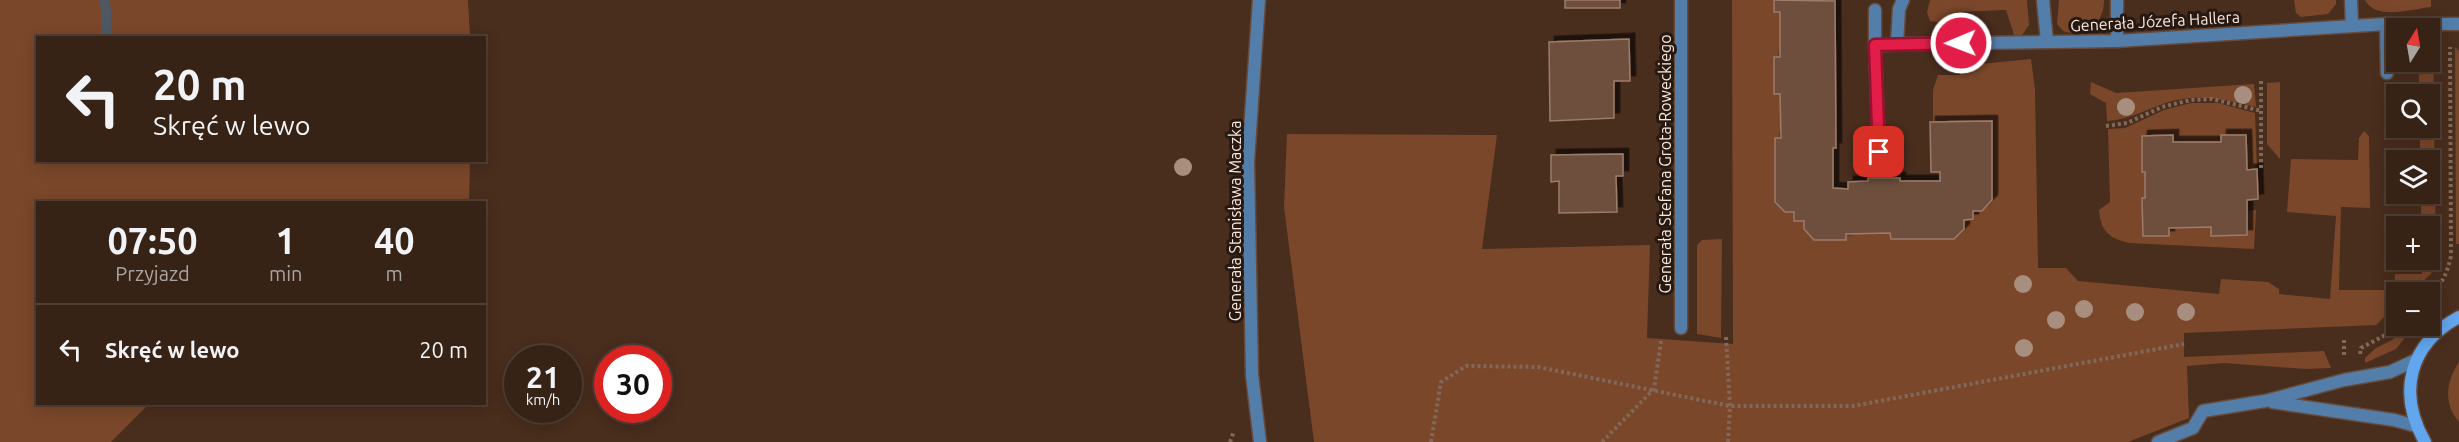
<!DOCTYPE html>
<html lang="pl">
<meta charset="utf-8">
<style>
:root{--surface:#372216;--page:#422f23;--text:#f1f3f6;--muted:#aaa4a1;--line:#513f35}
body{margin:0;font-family:Ubuntu,sans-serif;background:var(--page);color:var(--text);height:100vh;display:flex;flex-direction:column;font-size:22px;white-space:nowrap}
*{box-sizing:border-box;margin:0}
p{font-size:20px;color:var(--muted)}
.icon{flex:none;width:33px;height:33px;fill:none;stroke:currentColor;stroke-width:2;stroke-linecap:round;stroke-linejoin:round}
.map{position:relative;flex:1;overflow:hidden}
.drawer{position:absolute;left:36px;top:201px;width:450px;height:204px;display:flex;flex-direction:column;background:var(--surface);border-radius:0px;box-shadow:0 3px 15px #0003,0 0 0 2px var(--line)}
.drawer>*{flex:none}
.top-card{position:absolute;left:36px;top:36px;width:450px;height:126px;border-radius:0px;box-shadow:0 3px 15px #0003,0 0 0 2px var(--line);background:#372216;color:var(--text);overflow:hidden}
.needle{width:39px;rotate:11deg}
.tools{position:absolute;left:2386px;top:18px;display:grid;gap:12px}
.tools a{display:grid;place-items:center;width:54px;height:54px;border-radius:0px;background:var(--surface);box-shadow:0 3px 15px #0003,0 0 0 2px var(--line);font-size:30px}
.speed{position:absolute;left:504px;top:345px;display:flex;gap:12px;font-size:30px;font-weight:700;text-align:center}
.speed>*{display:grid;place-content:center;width:78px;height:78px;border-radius:50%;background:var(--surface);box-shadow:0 3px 15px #0003,0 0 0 2px var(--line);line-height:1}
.speed small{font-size:15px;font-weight:400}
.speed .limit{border:9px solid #d22;background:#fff;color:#111}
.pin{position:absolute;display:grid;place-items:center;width:51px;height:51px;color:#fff;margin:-26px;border-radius:12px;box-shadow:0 3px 9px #0006}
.me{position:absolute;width:66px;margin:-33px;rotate:269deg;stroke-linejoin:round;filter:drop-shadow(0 0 4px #0008)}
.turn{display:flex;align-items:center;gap:21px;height:126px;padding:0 18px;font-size:27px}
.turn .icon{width:78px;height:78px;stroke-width:2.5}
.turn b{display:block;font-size:42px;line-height:51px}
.eta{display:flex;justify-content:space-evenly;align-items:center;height:102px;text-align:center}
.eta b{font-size:36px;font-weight:700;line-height:42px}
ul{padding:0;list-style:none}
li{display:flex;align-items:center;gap:18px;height:90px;padding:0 18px;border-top:2px solid var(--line)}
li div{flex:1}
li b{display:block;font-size:22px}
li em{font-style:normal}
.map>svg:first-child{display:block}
.green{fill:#7a472a}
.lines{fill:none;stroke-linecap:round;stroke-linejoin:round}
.stream{stroke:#4e5863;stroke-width:10}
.building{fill:#6e4f3e;stroke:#9d7b69;stroke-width:1.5;filter:url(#shadow)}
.lane-casing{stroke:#654b3c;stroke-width:15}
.street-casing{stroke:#654b3c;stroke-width:15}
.secondary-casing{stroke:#654b3c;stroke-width:15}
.path{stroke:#816859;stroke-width:4;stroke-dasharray:3 3;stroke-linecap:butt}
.lane{stroke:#547eaa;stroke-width:12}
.street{stroke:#547eaa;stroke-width:12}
.secondary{stroke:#62a6ed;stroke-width:12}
.tree{fill:#a78e7f}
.route-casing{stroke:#92132f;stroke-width:15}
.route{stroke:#e11d48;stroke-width:10}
.labels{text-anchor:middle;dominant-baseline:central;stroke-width:6;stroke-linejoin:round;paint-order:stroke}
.street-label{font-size:16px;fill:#f9e7dc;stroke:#261912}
</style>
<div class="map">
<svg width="2459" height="442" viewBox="0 0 2459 442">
<defs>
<filter id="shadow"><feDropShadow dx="5.5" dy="-5.5" stdDeviation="0" flood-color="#0009"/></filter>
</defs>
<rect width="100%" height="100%" fill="#492d1d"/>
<!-- green -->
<g class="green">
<polygon points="0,0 468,0 470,37 38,38 38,160 470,161 469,202 38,202 38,404 149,404 111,442 0,442"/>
<polygon points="1732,0 1774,0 1774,11 1780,12 1780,57 1774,57 1774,94 1780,94 1781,138 1775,138 1775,201 1794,212 1795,221 1804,221 1804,229 1814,240 1846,240 1846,234 1890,233 1891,239 1954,239 1964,229 1964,220 1973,219 1973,211 1982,211 1992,200 1992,121 1933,121 1933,90 1938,75 1960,75 1960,66 2031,59 2035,89 2038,268 2066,268 2078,281 2219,294 2221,279 2268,282 2279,289 2279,294 2330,299 2336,216 2287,212 2291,159 2358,160 2359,138 2364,131 2369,136 2370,208 2341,207 2339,290 2394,290 2395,274 2422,274 2422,260 2430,260 2430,226 2421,226 2421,194 2430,194 2430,160 2420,160 2420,128 2430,128 2430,94 2419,94 2419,72 2396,73 2396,60 2397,58 2397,62 2430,62 2430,36 2433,37 2436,260 2431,274 2411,292 2397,292 2397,305 2376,325 2184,333 2184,357 2324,351 2331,368 2306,369 2224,363 2187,366 2189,418 2128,442 1314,442 1284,207 1287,134 1497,135 1482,249 1650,245 1647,338 1733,344"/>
<polygon points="1930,0 2027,0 2029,25 2022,35 2014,35 2006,10 1957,12 1956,25 1930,21 1927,12"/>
<path d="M 2059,0 L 2104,0 C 2104,24 2086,39 2063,31 L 2057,24 Z"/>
<polygon points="2294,0 2336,0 2336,4 2328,14 2301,17 2296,13"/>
<path d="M 2365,0 L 2431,0 L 2431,7 C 2412,9 2376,21 2365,0 Z"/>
<polygon points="2455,47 2459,51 2459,244 2456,244"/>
<path d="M 2091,82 L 2116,93 L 2254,84 L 2256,107 C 2222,99 2193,92 2160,105 C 2141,112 2127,120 2107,121 L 2106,103 L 2090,94 Z"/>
<polygon points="2280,82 2280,159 2267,144 2267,83"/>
<path d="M 2191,103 L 2218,103 L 2255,113 L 2257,169 L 2247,170 L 2246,135 L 2221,135 L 2221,142 L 2173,142 L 2173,135 L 2142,136 L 2142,172 L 2145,172 L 2145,198 L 2142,199 L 2143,236 L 2169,236 L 2169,228 L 2211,227 L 2211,236 L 2247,235 L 2247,211 L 2256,210 L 2254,249 L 2129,243 C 2109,238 2101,232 2099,210 L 2110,202 L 2108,129 L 2125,128 L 2164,110 Z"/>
<polygon points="1722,239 1721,338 1697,334 1697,245 1702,240"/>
<polygon points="2407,326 2414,326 2396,349 2365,363 2365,358 2376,348 2392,340"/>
<path d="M 2459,362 L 2459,422 C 2443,404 2446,381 2459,362 Z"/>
</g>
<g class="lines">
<!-- stream -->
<polyline class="stream" points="104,0 106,9 106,38"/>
</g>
<!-- building -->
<g class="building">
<rect x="1565" y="0" width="55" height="8"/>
<polygon points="1774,0 1835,1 1836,148 1833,148 1833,188 1848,189 1848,182 1868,181 1868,178 1900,178 1900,181 1940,181 1940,172 1931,172 1930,122 1992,121 1992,200 1982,211 1973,211 1973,219 1964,220 1964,229 1954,239 1891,239 1890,233 1846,234 1846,240 1814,240 1804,229 1804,221 1794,221 1794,212 1785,212 1775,202 1775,138 1781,138 1780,94 1774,94 1774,57 1780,57 1780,12 1774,12"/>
<polygon points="1629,39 1630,81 1614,81 1614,118 1550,121 1549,42"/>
<polygon points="2173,135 2173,142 2221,142 2221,135 2246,135 2247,170 2257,169 2258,199 2247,200 2247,235 2211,236 2211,227 2169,228 2169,236 2143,236 2142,198 2145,198 2145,172 2142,172 2142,136"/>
<polygon points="1623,154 1623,176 1616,176 1617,212 1559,213 1559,181 1551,182 1551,155"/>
</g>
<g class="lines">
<!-- lane casing -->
<g class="lane-casing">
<g id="lane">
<polyline points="1259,0 1248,161 1252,375 1260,442"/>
<polyline points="2043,0 2047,42"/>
<polyline points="2117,0 2117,41"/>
<polyline points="2351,0 2352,26"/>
<polyline points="2386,24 2387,73"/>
<polyline points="1875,46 1875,10"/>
<polyline points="1879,152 1875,46 1897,44"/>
</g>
</g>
<!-- street casing -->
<g class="street-casing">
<g id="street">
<polyline points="1681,0 1681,328"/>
<polyline points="1903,0 1899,9 1897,44 2117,41 2386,24 2459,24"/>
<polyline points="2272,402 2394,420 2416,426"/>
<polyline points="2158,442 2193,428 2203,411 2265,401 2344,380 2390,372 2416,360"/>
</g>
</g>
<!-- secondary casing -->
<g class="secondary-casing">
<path id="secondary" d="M 2425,442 C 2397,393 2409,344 2459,317"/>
</g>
<!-- path -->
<g class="path">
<polyline points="2106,126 2127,123 2162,107 2191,100 2212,99 2262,111"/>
<polyline points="2261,168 2261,78"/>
<path d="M 2430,295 C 2443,283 2447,273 2451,256 L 2450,47"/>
<polyline points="1726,337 1730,406 1728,442"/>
<polyline points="2344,340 2344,358"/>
<polyline points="2360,354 2361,348 2389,333 2397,326"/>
<polyline points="1230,442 1234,431"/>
<polyline points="1431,442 1441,382 1466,366 1538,367 1730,406 1853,406 2184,344"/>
<polyline points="1602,442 1654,389 1661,341"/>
</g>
<!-- lane -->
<use href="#lane" class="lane"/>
<!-- street -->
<use href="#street" class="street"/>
<!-- secondary -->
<use href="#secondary" class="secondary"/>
</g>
<!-- trees -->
<g class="tree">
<circle cx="2243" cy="95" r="9"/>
<circle cx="2126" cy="107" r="9"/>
<circle cx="1183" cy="167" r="9"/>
<circle cx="2023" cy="284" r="9"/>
<circle cx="2084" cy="309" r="9"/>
<circle cx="2135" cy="312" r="9"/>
<circle cx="2186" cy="312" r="9"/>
<circle cx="2056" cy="320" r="9"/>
<circle cx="2024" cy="348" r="9"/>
</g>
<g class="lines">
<!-- route casing -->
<g class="route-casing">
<polyline id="route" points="1879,152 1875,45 1961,43"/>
</g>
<!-- route -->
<use href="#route" class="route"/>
</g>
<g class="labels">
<!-- street labels -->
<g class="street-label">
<text transform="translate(2155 21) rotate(-3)">Generała Józefa Hallera</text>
<text transform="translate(1665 164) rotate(-90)">Generała Stefana Grota-Roweckiego</text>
<text transform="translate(1235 221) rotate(-90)">Generała Stanisława Maczka</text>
</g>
</g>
</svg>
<div class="tools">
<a><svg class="needle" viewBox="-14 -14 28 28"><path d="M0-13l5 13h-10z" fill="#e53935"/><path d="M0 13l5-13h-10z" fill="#aaa4a1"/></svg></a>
<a><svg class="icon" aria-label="search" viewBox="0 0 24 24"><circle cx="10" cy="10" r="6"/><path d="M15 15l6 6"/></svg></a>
<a><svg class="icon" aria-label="layers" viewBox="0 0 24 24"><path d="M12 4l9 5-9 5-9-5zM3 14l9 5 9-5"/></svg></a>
<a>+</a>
<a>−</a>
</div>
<div class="speed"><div>21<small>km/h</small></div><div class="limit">30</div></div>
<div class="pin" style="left:1879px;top:152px;background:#d93025"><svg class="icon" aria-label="arrive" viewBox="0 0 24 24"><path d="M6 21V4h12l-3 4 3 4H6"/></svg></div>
<svg class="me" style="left:1961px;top:43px" viewBox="-20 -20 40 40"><circle r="17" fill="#e11d48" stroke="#fff" stroke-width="3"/><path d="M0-11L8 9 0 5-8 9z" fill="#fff"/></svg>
<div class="top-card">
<div class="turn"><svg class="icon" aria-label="left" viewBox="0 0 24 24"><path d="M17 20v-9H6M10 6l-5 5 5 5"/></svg><div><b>20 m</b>Skręć w lewo</div></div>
</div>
<section class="drawer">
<div class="eta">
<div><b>07:50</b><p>Przyjazd</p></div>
<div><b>1</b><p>min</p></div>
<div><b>40</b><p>m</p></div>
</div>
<ul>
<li><svg class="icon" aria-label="left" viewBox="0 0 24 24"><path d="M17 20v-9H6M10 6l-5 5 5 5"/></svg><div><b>Skręć w lewo</b></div><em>20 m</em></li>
</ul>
</section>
</div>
